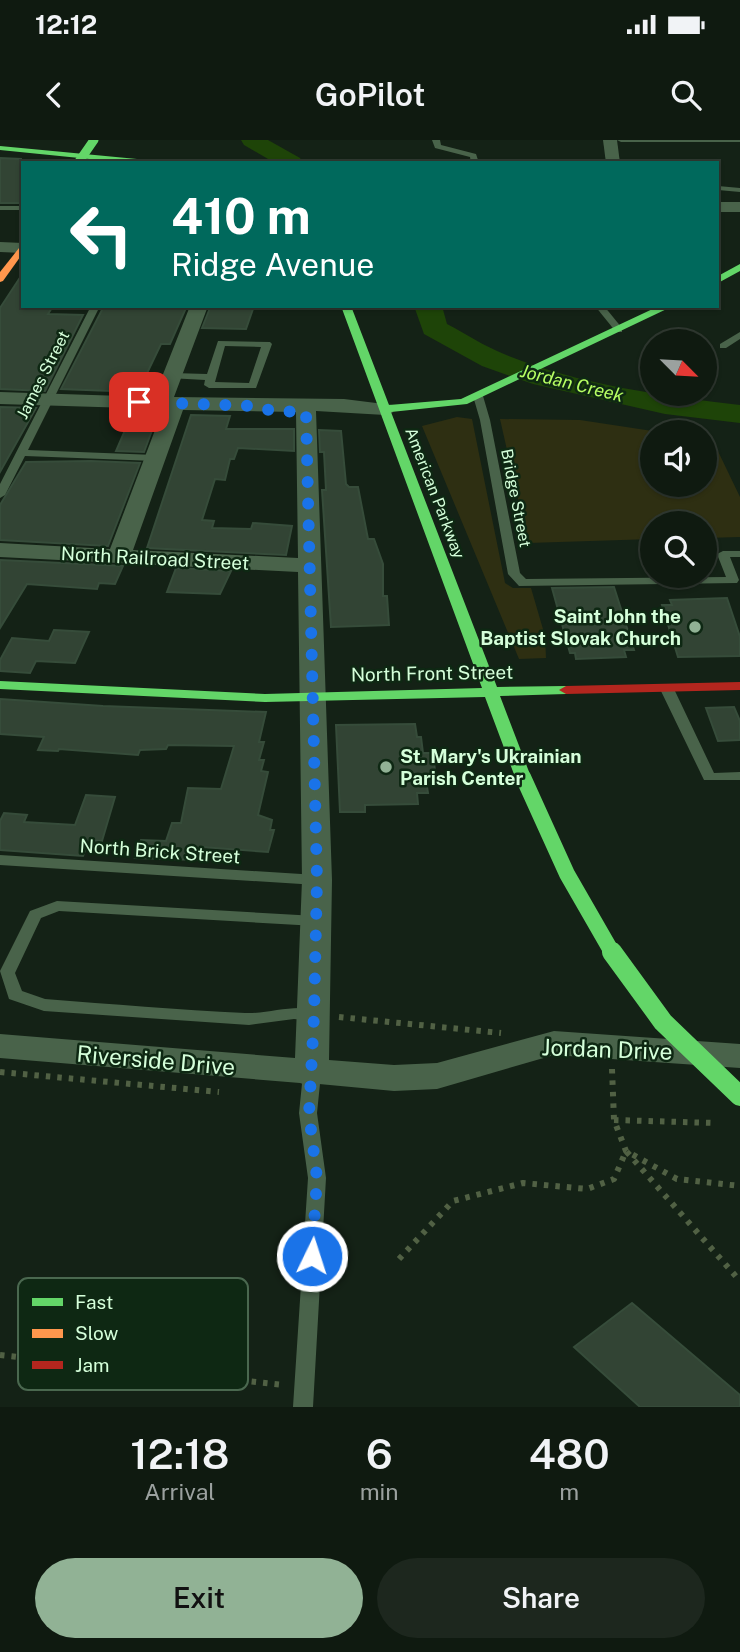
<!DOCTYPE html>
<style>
:root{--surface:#0f1a10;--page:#1d271e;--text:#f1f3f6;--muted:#9ba19f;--line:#2f3830;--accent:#91b295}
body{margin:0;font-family:"Public Sans",sans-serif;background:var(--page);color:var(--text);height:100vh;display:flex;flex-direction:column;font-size:26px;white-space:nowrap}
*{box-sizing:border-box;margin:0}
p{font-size:23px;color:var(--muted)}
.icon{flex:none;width:38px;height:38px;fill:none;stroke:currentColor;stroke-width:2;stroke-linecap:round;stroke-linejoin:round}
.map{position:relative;height:1267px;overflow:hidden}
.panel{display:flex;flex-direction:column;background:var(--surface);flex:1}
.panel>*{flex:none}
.guide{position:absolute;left:21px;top:21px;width:698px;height:147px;border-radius:0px;box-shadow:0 2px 5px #0004,0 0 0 2px var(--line);background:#00695c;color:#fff;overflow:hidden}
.needle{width:46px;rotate:114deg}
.controls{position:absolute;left:640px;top:189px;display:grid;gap:14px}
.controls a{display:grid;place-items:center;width:77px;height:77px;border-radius:50%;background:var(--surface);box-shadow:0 2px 5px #0004,0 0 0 2px var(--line);font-size:35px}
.pin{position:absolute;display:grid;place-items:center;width:60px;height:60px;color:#fff;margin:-30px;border-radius:14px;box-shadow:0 4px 10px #0006}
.me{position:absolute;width:77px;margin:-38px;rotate:4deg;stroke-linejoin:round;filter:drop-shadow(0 0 5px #0008)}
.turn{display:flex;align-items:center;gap:24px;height:147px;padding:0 35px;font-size:32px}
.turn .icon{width:91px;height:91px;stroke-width:2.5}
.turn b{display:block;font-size:49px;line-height:60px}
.eta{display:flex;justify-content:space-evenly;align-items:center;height:119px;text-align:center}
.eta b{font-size:42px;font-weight:600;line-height:49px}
.action{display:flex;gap:14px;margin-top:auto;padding:14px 35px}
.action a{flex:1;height:80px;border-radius:42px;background:var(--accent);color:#111;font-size:28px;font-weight:600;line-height:80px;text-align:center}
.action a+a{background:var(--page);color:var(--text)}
.status{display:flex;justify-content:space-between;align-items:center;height:49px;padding:0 35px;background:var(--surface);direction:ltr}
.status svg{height:19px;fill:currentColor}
header{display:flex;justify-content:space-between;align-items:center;height:91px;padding:0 35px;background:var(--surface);font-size:32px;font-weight:600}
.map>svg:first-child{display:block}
.green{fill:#2e2f12}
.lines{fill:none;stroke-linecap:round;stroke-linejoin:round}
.river{fill:#1e4408;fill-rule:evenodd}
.building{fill:#324434;stroke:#364c3a;stroke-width:2}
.path{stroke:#516144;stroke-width:6;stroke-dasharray:4.5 7;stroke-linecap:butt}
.lane{fill:#49634a;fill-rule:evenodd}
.street{fill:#49634a;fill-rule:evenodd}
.fast{fill:#63d668;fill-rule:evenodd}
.slow{fill:#ff974d;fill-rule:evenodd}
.jam{fill:#b3261e;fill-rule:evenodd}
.fast-bridge-far2{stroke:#63d668;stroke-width:9}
.fast-bridge-far1{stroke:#63d668;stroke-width:16}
.fast-bridge{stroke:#63d668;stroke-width:20}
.route{stroke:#1a73e8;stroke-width:12;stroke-dasharray:0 21.6}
.poi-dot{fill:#91b295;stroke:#0e2813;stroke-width:2.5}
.labels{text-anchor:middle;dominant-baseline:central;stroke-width:5;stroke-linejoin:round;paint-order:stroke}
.far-street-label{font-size:16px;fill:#d5ffda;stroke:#0e2813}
.far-water-label{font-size:18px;font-style:italic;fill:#b7ff63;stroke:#0e2813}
.street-label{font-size:19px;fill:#d5ffda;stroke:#0e2813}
.poi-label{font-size:19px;font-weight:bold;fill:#d5ffda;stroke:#0e2813;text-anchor:end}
.near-street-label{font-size:23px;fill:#d5ffda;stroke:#0e2813}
.key{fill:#0e2813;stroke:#4a684f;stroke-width:2}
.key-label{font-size:19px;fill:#d5ffda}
</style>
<div class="status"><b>12:12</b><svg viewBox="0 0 49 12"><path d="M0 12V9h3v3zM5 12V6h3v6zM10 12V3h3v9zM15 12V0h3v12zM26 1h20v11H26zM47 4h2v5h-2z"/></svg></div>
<header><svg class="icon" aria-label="back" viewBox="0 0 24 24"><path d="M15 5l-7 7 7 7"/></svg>GoPilot<svg class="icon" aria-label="search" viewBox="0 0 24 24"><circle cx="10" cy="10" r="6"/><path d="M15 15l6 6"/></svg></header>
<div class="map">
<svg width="740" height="1267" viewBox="0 0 740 1267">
<rect width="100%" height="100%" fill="#142216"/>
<!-- green -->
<g class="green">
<polygon points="457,277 472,279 505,443 513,448 531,448 545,496 546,518 519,519 422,286"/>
<polygon points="500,279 580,280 659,292 653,292 653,345 705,345 705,303 715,305 740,357 740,397 705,398 705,383 653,383 653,399 528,403"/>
</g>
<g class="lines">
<!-- river -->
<g class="river">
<polygon points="241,0 268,0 300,18 303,23 275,23 244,5"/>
<path d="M 414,166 L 442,166 L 447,184 C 466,194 484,206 504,214 C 579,245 661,255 740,265 L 740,283 L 665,274 L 533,244 L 482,226 L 424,194 Z"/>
</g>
</g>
<!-- building -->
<g class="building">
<polygon points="0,18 21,19 23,60 20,63 0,63"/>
<polygon points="23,133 23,166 53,166 48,174 83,175 45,251 0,249 0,168"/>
<polygon points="104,166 186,168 170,204 161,204 138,252 61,249"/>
<polygon points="215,166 254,166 246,189 202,188 210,168"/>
<polygon points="0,267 36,268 0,332"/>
<polygon points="132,274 158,274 144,312 116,311"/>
<polygon points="191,275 230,276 226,289 294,289 294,311 238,308 234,319 230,319 225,340 215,339 202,380 214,381 212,388 251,389 253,383 292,386 286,415 147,408"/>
<polygon points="319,290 341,291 346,344 349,347 358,347 368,399 374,399 383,424 383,456 387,456 389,485 331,487 322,350 326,350 324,312 320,312"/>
<polygon points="91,321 140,323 108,406 0,400 0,365 26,322"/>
<polygon points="0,420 123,426 115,444 99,443 97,449 27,444 0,488"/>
<polygon points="176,428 231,431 220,454 167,452"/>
<polygon points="614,447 634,510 624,510 626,517 576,519 575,513 570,513 552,448"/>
<polygon points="727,458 740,497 740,516 678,517 662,465 672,465 670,460"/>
<polygon points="54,490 89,492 75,523 36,521 30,533 0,531 0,520 12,498 49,501"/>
<polygon points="0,559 103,566 266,572 259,602 264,602 259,620 264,620 261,631 268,632 258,675 272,680 270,690 274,690 268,712 202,707 198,720 135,718 141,700 166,701 172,683 181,683 188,648 221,649 234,606 168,605 166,609 140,610 138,615 59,609 58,611 38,610 44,597 0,594"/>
<polygon points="734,567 740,581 740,600 718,601 706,568"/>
<polygon points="415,584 417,597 421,597 423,613 433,613 436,640 426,641 428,653 417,653 418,664 365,665 365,672 340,672 336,585"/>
<polygon points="86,655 115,657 102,701 89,700 83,716 0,710 0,681 4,673 27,675 24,682 75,685"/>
<polygon points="632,1163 740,1255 740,1267 640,1267 574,1207"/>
</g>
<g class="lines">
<!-- path -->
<g class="path">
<polyline points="339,877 501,893"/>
<polyline points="612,929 614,980 626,1011 677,1039 740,1046"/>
<polyline points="0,932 219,952"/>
<polyline points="614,980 715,983"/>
<polyline points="399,1119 453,1061 523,1043 587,1049 614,1039 626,1011 740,1141"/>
<polyline points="0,1215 284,1245"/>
</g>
<!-- lane -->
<g class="lane">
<polygon points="432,0 440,0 441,5 476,14 479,23 471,23 470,17 435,8"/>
<polygon points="617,0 740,0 740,2 621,2"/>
<polygon points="718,46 740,48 740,52 718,50"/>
<rect x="0" y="66" width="23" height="4"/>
<polygon points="91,166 100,166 28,310 155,315 160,318 155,321 25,316 5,355 0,358 0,344"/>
<polygon points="595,166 604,166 622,188 622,192 616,192"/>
<polygon points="740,192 740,199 726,208 720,208 720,204"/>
<path d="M 218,201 L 270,202 L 272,204 L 256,248 L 209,248 L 204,245 L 205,240 L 169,238 L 169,234 L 172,233 L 207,234 ZM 225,206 L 261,207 L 249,243 L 215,242 Z"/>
<polygon points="478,253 483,256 490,280 520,433 526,439 726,437 717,414 723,411 740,411 740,417 730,417 739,440 737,443 519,446 508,434 480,280 473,256"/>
<polygon points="667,545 674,549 714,633 740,632 740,640 704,640 660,549"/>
<polygon points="0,715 317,735 325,740 317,745 0,725"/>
<path d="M 57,761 L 316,776 L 322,777 L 324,781 L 322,785 L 316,786 L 59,771 L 41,778 L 15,833 L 22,851 L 45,859 C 112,864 178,870 245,873 C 271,874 294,863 320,871 L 322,875 L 320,879 L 314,881 L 294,879 L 249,885 L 44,871 L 9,859 L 0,831 L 30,771 Z"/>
<polygon points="312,928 318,930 321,934 317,973 326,1038 313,1267 293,1267 308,1038 299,973 303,934 306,930"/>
</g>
<!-- street -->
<g class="street">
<polygon points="603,0 617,0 620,23 606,23"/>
<rect x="718" y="62" width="22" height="10"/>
<polygon points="0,102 23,103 23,113 0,112"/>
<path d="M 190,166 L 208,166 L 174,257 L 344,259 L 392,265 L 395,269 L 392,273 L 385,275 L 316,271 L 332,740 L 329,920 L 394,925 L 437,923 L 554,891 L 740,904 L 740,928 L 554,915 L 437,949 L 394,951 L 319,944 L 312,947 L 300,943 L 0,918 L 0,894 L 295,918 L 302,740 L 298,432 L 0,417 L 0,403 L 110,409 L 163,269 L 0,264 L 0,252 L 154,257 ZM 183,270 L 296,272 L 298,418 L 133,410 Z"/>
</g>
<!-- fast -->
<g class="fast">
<polygon points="0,6 158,21 162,23 129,23 0,10"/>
<polygon points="740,124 740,131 718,143 718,136"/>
<polygon points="341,166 351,166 389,265 461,259 659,166 673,166 467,264 391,272 497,547 566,546 573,550 566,554 500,556 531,637 529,640 523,642 515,637 485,557 265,562 0,549 0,541 265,554 482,548"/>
</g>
<!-- slow -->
<polygon class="slow" points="23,103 23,113 3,141 0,142 0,132"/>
<!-- jam -->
<polygon class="jam" points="740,542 740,550 566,554 559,550 566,546"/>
<!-- fast-bridge-far2 -->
<polyline class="fast-bridge-far2" points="78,23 94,0"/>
<!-- fast-bridge-far1 -->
<polyline class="fast-bridge-far1" points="523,637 567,734 613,814"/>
<!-- fast-bridge -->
<polyline class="fast-bridge" points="612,812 663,882 740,956"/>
</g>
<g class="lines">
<!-- route -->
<polyline class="route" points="139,262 251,266 274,271 306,272 317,740 314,875 309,974 317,1038 312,1116"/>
</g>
<!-- markers -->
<g class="poi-dot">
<circle cx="695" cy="487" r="7"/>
<circle cx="386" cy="627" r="7"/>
</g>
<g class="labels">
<!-- far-street labels -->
<g class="far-street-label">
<text transform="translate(43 235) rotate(-63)">James Street</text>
<text transform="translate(435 353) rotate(69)">American Parkway</text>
<text transform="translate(516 358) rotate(79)">Bridge Street</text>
</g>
<!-- far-water labels -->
<g class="far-water-label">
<text transform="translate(572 243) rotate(14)">Jordan Creek</text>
</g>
<!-- street labels -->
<g class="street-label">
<text transform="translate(155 418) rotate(3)">North Railroad Street</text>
<text transform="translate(432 533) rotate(-1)">North Front Street</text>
<text transform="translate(160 711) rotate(4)">North Brick Street</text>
</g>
<!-- poi labels -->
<g class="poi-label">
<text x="681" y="476">Saint John the<tspan x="681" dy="22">Baptist Slovak Church</tspan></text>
<text x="400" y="616" text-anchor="start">St. Mary's Ukrainian<tspan x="400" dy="22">Parish Center</tspan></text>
</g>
<!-- near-street labels -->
<g class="near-street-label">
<text transform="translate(607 909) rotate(2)">Jordan Drive</text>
<text transform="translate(156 920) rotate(5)">Riverside Drive</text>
</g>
</g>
<!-- legend -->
<rect x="18" y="1138" width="230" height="112" rx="10" class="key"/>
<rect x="32" y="1158" width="31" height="8" fill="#63d668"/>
<rect x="32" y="1189" width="31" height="9" fill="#ff974d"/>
<rect x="32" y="1221" width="31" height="8" fill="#b3261e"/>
<g class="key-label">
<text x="75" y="1169">Fast</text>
<text x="75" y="1200">Slow</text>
<text x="75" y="1232">Jam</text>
</g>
</svg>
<div class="controls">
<a><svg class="needle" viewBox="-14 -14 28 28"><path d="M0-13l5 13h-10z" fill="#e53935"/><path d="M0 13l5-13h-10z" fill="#9ba19f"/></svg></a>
<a><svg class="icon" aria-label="sound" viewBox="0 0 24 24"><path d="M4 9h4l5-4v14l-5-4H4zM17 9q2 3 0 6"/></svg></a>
<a><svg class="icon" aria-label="search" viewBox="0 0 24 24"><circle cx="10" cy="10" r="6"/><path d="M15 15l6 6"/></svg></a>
</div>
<div class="pin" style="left:139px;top:262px;background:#d93025"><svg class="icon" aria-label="arrive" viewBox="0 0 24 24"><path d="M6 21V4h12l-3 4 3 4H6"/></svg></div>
<svg class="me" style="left:312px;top:1116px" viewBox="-20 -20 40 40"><circle r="17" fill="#1a73e8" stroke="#fff" stroke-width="3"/><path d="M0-11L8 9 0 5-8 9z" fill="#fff"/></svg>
<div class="guide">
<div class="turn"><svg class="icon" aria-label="left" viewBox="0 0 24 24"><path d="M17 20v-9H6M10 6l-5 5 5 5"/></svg><div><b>410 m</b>Ridge Avenue</div></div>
</div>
</div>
<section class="panel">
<div class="eta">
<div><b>12:18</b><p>Arrival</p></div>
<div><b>6</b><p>min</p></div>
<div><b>480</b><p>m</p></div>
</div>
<div class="action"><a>Exit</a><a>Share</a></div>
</section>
